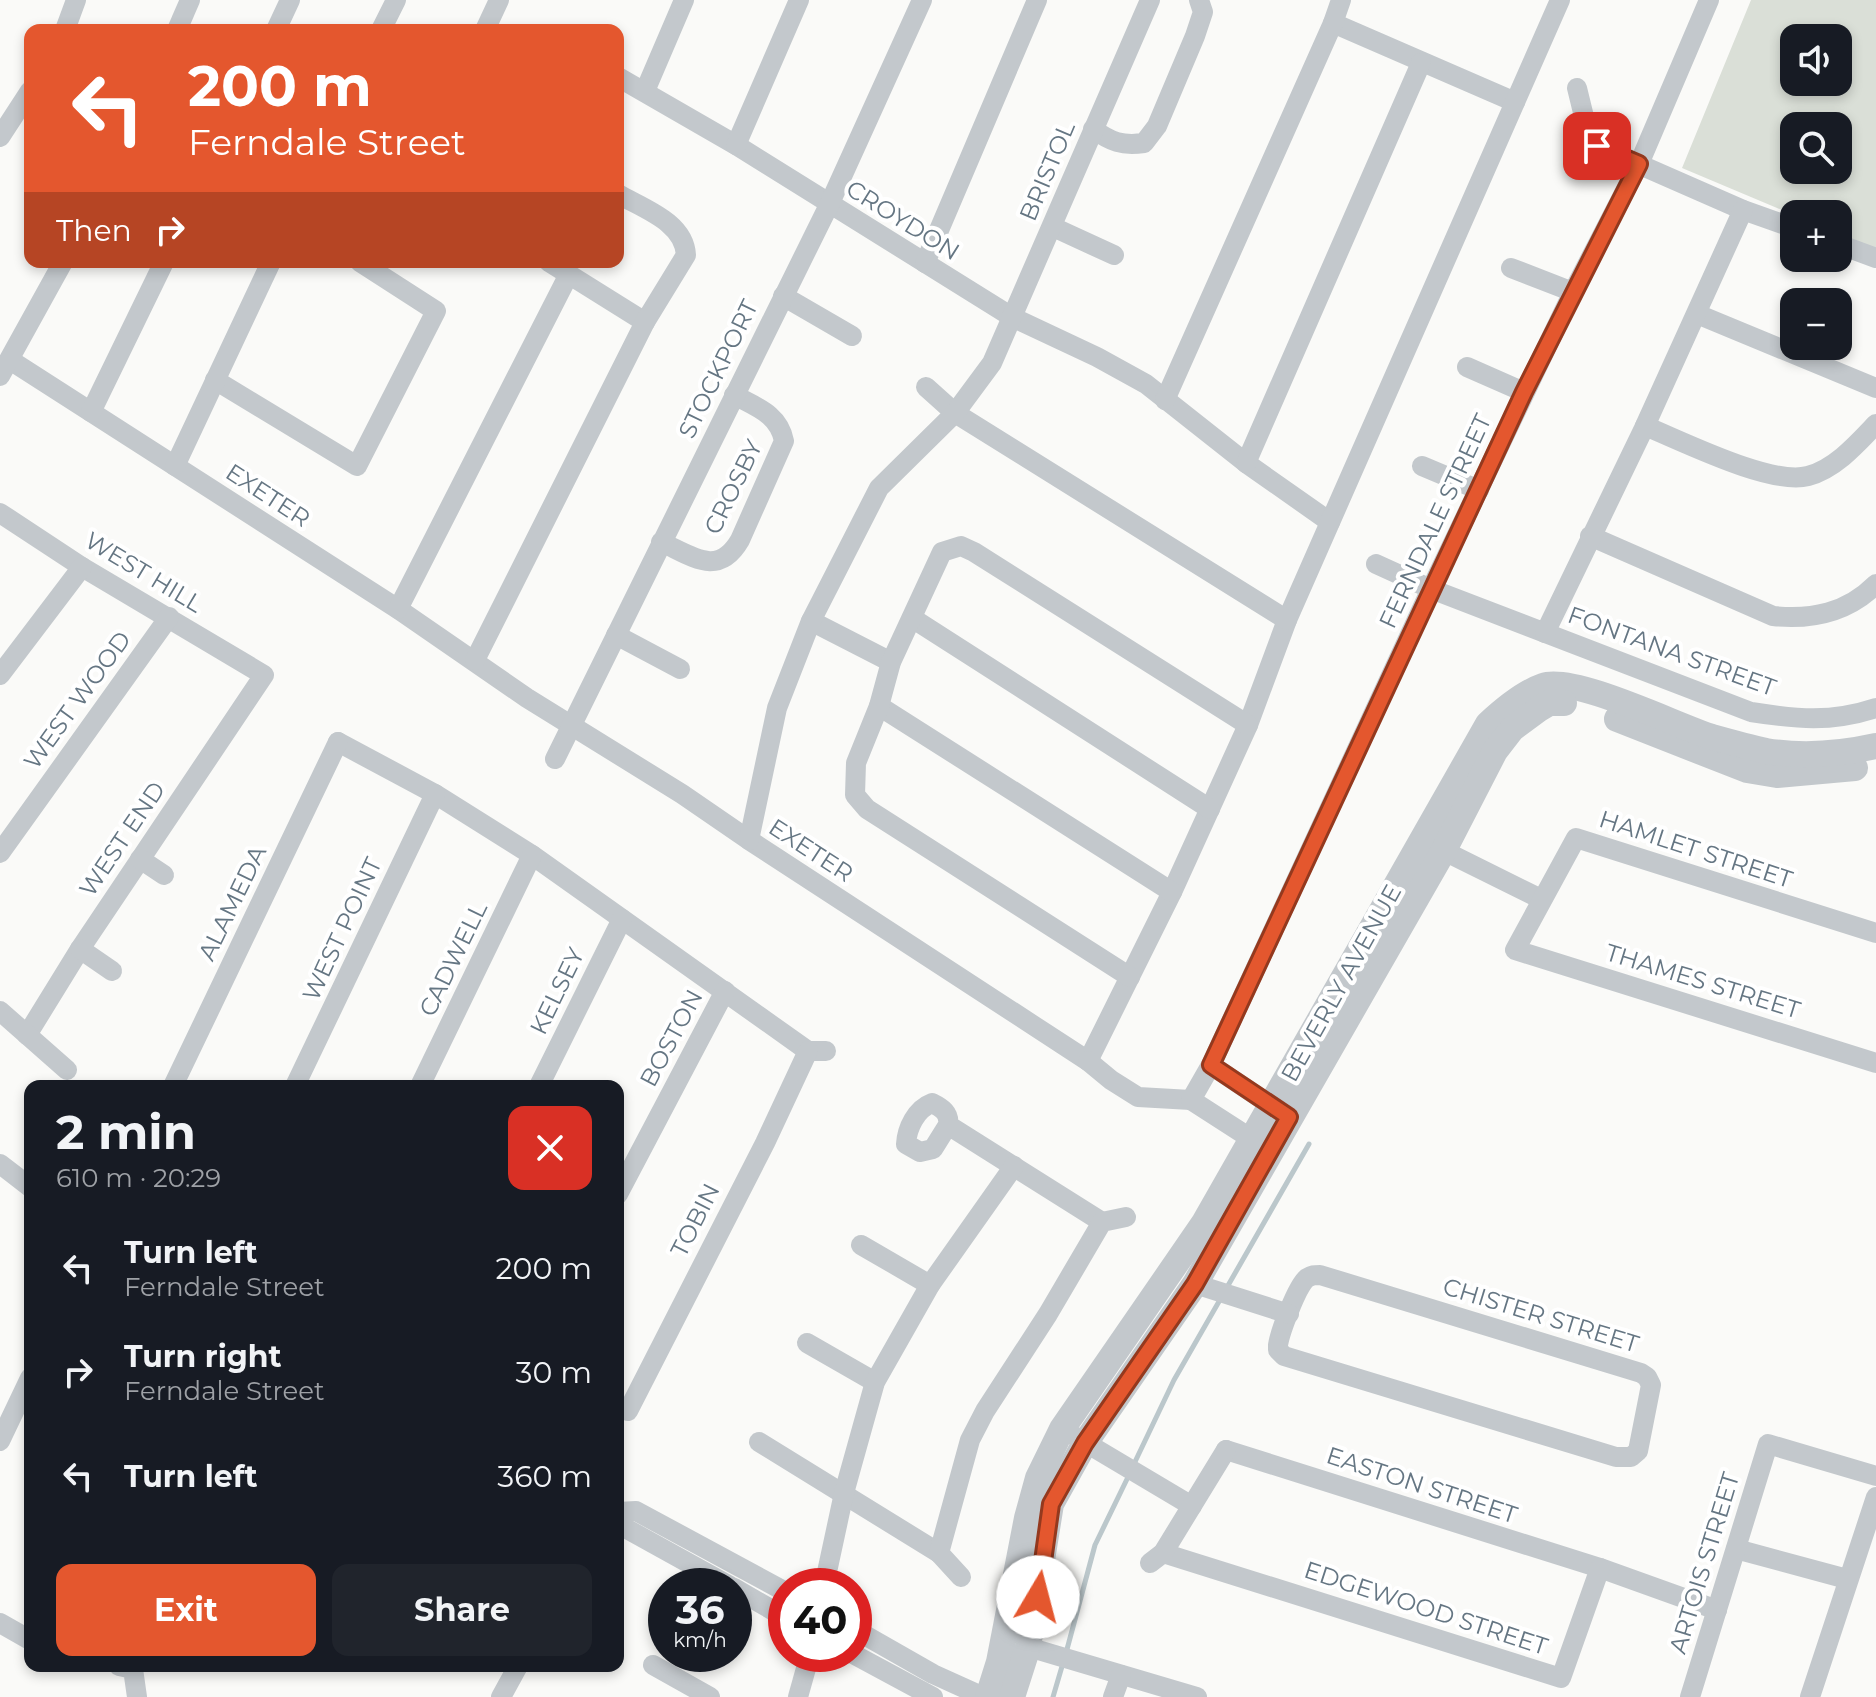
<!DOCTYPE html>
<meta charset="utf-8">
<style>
:root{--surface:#171b24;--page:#20242c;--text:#f1f3f6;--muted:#9ea1a6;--accent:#e4572e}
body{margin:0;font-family:Montserrat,sans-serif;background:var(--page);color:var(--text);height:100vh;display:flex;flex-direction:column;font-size:30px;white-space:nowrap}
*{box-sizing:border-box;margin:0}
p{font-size:26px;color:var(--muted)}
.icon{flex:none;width:44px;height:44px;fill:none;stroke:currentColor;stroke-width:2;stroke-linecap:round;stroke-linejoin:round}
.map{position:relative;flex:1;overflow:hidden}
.side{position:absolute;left:24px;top:1080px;width:600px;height:592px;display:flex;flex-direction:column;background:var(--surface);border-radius:16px;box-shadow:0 4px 12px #0003}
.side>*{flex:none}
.guide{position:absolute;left:24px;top:24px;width:600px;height:244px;border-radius:16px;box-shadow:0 4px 12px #0003;background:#e4572e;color:#fff;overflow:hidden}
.tools{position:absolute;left:1780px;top:24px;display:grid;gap:16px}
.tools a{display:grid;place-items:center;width:72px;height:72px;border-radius:16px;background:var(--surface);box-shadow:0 4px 12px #0003;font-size:40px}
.speed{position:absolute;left:648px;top:1568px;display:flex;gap:16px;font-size:40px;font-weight:700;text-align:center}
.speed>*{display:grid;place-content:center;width:104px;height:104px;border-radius:50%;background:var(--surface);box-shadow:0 4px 12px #0003;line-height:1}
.speed small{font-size:20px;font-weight:400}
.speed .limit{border:12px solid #d22;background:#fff;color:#111}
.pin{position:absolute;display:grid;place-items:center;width:68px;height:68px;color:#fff;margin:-34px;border-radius:16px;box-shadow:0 4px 12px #0006}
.me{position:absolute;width:88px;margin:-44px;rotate:8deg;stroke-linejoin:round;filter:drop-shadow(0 0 6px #0008)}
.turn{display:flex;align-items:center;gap:28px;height:168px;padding:0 32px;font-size:36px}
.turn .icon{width:104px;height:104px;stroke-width:2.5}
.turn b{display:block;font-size:56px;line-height:68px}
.then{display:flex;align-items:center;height:76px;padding:0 32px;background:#0003;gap:16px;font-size:30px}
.round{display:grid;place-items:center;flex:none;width:84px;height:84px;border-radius:16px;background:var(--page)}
.head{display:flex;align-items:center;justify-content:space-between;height:136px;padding:0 32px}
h1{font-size:48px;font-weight:700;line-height:60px}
.button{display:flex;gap:16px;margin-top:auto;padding:16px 32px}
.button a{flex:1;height:92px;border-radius:16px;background:var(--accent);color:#fff;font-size:32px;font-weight:700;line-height:92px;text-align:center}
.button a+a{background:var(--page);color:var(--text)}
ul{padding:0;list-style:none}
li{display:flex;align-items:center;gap:24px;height:104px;padding:0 32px}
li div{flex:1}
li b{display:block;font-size:30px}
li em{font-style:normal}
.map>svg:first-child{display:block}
.green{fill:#dadfd7;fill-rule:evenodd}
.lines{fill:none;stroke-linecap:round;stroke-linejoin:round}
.stream{stroke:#bbc7cb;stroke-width:5}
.minor{stroke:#c3c8cc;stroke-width:20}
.tertiary{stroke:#c3c8cc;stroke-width:26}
.route-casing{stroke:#94391e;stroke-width:20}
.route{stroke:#e4572e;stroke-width:14}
.labels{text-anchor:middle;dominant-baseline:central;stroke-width:8;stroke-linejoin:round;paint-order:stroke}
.street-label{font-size:24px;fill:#657683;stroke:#fff}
</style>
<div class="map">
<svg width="1876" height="1697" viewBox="0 0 1876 1697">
<rect width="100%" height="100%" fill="#fafaf8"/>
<!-- green -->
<path class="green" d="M 1751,0 L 1876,0 L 1876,249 L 1838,233 L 1838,214 L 1794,215 L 1682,168 ZM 1794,38 L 1838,38 L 1838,82 L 1794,82 ZM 1794,126 L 1838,126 L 1838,170 L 1794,170 Z"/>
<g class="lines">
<!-- stream -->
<g class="stream">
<polyline points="1226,1289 1309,1144"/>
<polyline points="1133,1466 1174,1380 1221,1298"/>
<polyline points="1066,1653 1095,1545 1129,1475"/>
<polyline points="1053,1697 1063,1663"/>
</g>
<!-- minor -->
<g class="minor">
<polyline points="1333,23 1515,102"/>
<polyline points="65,30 76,0"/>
<polyline points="177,30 190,0"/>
<polyline points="276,30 290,0"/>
<polyline points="381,30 396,0"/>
<polyline points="485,30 499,0"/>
<polyline points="618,77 736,145 1012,317 1097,357 1146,384 1246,463 1330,522"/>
<polyline points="1577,88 1587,129 1597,146 1743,210 1794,228"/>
<polyline points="645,91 684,0"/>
<path d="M 1093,129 C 1111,142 1122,146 1144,143 L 1157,126 L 1195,36 L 1203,12 L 1199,0"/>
<polyline points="0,137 30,91"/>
<polyline points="736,145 799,0"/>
<polyline points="1053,227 1114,255"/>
<polyline points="1838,244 1876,258"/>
<polyline points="549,262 645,322"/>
<polyline points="925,263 1037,0"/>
<polyline points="1511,268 1573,292"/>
<polyline points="783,296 852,336"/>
<polyline points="1697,314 1876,388"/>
<polyline points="10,360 398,609 527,698 682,794 749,840 1088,1061 1172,892 1248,725 1287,620 1560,0"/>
<polyline points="1467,367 1524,392"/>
<polyline points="0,376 63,262"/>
<polyline points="215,380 357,466 436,311 360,262"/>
<polyline points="926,387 955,413 1287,620"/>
<polyline points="1165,400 1333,23 1341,0"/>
<polyline points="91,412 164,262"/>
<path d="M 1645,426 C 1682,441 1771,486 1808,476 C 1835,469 1857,444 1876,424"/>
<polyline points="1246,463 1421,63"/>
<polyline points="175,466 271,262"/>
<polyline points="1422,466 1479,490"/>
<polyline points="0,513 82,567 264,675 80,949 27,1035"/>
<path d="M 1590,536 L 1773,616 C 1812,620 1847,613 1876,584"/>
<path d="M 661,542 C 692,556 718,578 740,540 L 784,441 C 779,414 756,407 734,395"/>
<path d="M 1376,564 L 1431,589 L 1751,712 C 1796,719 1831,723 1876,708"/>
<polyline points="398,609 569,274"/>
<polyline points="912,618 1210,809"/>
<polyline points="811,621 891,662"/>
<polyline points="1545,633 1645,426 1743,210"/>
<polyline points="616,635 680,669"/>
<path d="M 475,660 L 645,322 L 686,255 C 684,222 644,209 618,194"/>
<polyline points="0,675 82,567"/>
<polyline points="879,706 1172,892"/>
<polyline points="338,742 435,794 532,855 808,1051 826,1051"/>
<polyline points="555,759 829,205 922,0"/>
<polyline points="749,840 777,708 811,621 879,488 955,413 992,363 1150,0"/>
<polyline points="1430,844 1541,899"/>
<polyline points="0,853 169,617"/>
<polyline points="140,859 164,875"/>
<polyline points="1876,933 1576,838 1515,950 1876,1063"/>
<polyline points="80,949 112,971"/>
<polyline points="1130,977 867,809 855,795 856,763 879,706 891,662 942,552 961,546 974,552 1248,725"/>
<polyline points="0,1011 67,1070"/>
<polyline points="1088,1061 1111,1080 1138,1097 1191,1100"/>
<polyline points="1211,1065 1281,1112"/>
<polyline points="173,1086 338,742"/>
<polyline points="295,1086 435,794"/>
<polyline points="420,1086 532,855"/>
<polyline points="539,1086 622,919"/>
<path d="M 948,1125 L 933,1149 L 920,1152 L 906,1144 C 907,1128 916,1109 932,1103 C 942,1108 950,1113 948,1125 L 1102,1222"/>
<polyline points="1264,1147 1191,1100 1211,1065 1431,589 1573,292 1639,164 1709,0"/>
<polyline points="0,1164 30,1187"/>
<polyline points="618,1194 725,991"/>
<polyline points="861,1245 930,1285"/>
<path d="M 1320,1275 L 1641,1373 L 1647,1377 L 1651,1385 L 1638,1451 L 1631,1457 L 1616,1457 L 1284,1356 L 1278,1350 L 1278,1345 C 1280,1332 1297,1286 1307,1278 C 1312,1275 1314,1275 1320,1275 Z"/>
<polyline points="1195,1284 1289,1314"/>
<polyline points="807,1343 875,1382"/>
<polyline points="628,1411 765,1143 808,1051"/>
<polyline points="1076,1437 1192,1506"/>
<polyline points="0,1441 30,1378"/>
<polyline points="759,1442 939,1553"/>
<polyline points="1226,1450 1600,1568 1717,1610"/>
<polyline points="618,1512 636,1511 786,1592"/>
<polyline points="618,1524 730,1586"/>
<polyline points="1736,1549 1847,1579"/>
<polyline points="1163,1553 1561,1678 1600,1568"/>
<polyline points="1150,1563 1163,1553 1226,1450"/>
<polyline points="961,1577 939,1553 970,1440 985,1411 1048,1314 1102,1222 1126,1217"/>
<polyline points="824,1586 844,1493 875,1382 930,1285 1014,1166"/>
<polyline points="734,1588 786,1618"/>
<polyline points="0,1623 30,1640"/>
<polyline points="854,1629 933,1674 984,1697"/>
<polyline points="1028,1647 1197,1697"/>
<polyline points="853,1654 933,1697"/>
<polyline points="653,1665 710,1697"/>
<polyline points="119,1666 133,1669 137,1697"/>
<polyline points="501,1697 518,1666"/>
<polyline points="798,1697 810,1654"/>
<polyline points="1113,1697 1121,1675"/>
<polyline points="1690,1697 1768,1444 1876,1476"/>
<polyline points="1810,1697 1876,1497"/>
</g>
<!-- tertiary -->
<g class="tertiary">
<polyline points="1617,719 1747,770 1777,775 1855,768"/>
<path d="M 988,1697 L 999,1662 L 1027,1518 L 1038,1478 L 1062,1429 L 1204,1223 L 1488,724 C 1503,710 1523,693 1543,686 C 1574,675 1677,726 1712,737 C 1730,742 1748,747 1766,751 C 1803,757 1840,754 1876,746"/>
<polyline points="1012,1697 1028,1647 1051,1504 1085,1443 1195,1284 1444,850 1495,751 1512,729 1539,709 1549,703 1564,703"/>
</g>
</g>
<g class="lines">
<!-- route casing -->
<g class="route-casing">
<polyline id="route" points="1038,1597 1051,1504 1085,1443 1195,1284 1289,1117 1211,1065 1524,392 1639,164 1597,146"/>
</g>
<!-- route -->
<use href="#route" class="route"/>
</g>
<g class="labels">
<!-- street labels -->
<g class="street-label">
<text transform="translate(1047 171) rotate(-67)">BRISTOL</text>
<text transform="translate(903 220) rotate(32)">CROYDON</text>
<text transform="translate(718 369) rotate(-64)">STOCKPORT</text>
<text transform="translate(733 487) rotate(-64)">CROSBY</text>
<text transform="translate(268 495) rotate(33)">EXETER</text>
<text transform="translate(1435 521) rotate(-65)">FERNDALE STREET</text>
<text transform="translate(144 572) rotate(31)">WEST HILL</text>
<text transform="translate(1672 651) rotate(20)">FONTANA STREET</text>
<text transform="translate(77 700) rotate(-54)">WEST WOOD</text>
<text transform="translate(122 839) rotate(-56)">WEST END</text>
<text transform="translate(1696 849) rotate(18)">HAMLET STREET</text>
<text transform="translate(811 850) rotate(33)">EXETER</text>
<text transform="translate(232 903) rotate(-64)">ALAMEDA</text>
<text transform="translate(342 929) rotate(-65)">WEST POINT</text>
<text transform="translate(453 959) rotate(-64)">CADWELL</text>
<text transform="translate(1703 981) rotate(17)">THAMES STREET</text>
<text transform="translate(1341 983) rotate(-61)">BEVERLY AVENUE</text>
<text transform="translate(557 991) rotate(-64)">KELSEY</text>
<text transform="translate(671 1038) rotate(-62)">BOSTON</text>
<text transform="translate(695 1220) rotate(-63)">TOBIN</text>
<text transform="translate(1541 1315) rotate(17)">CHISTER STREET</text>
<text transform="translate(1422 1485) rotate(18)">EASTON STREET</text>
<text transform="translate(1704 1563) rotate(-73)">ARTOIS STREET</text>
<text transform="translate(1426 1608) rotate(18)">EDGEWOOD STREET</text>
</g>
</g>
</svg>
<div class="tools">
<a><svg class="icon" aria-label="sound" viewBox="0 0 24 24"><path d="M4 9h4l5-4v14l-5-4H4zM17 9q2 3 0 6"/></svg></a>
<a><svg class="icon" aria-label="search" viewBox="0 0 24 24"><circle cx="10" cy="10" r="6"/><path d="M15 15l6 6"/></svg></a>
<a>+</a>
<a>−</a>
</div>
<div class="speed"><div>36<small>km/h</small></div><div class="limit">40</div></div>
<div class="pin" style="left:1597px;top:146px;background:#d93025"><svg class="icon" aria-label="arrive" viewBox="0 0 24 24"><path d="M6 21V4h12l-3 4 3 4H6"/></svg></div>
<svg class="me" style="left:1038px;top:1597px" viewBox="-20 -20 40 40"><circle r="19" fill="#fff"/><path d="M0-13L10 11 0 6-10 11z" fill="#e4572e"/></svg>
<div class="guide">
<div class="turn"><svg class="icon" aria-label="left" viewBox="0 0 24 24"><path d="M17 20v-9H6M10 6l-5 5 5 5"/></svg><div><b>200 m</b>Ferndale Street</div></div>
<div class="then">Then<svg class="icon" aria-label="right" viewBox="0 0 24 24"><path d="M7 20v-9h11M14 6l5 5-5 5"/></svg></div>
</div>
<section class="side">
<div class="head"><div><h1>2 min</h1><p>610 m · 20:29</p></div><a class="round" style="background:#d93025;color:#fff"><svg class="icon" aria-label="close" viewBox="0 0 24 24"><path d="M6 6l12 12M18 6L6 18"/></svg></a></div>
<ul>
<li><svg class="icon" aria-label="left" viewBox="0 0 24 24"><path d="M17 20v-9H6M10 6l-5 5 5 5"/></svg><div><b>Turn left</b><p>Ferndale Street</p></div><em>200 m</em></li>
<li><svg class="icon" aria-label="right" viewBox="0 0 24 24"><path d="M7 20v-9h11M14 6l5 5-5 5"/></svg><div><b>Turn right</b><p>Ferndale Street</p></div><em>30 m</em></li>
<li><svg class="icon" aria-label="left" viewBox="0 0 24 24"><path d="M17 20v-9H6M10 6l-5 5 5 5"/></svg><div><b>Turn left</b></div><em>360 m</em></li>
</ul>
<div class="button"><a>Exit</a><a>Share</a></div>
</section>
</div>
